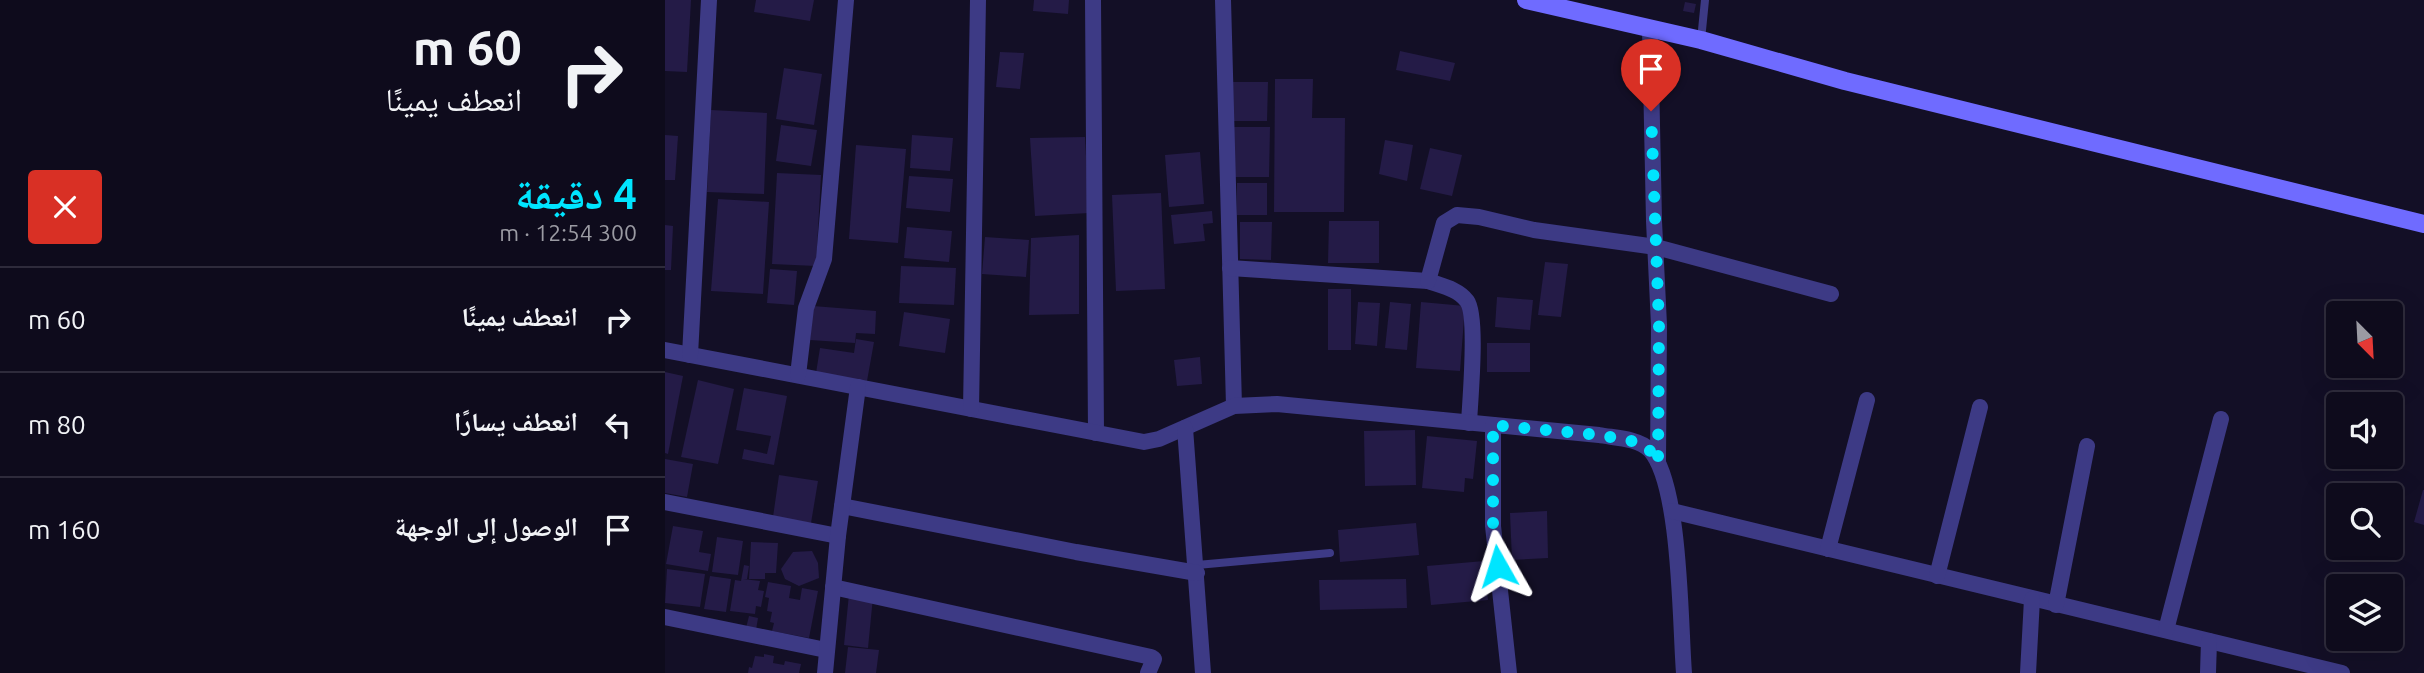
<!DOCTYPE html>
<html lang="ar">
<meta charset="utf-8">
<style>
:root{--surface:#0e0b1c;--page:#1c1929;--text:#f1f3f6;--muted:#9b9ba3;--line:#2e2b3b;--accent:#00e5ff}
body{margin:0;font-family:Ubuntu,"Noto Naskh Arabic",sans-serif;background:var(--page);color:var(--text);direction:rtl;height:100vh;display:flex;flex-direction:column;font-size:26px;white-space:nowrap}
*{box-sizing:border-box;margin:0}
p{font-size:23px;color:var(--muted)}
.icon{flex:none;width:38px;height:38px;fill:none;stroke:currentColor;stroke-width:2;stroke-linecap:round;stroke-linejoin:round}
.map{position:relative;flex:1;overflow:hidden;direction:ltr}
.side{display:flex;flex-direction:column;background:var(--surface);width:665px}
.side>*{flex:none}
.hud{background:#0e0b1c;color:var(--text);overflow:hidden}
.needle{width:46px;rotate:156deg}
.tools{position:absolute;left:1661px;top:301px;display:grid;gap:14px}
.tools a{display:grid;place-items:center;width:77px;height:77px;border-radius:7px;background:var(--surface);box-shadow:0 7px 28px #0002,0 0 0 2px var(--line);font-size:35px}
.pin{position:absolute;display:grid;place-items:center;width:60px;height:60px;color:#fff;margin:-72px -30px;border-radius:50% 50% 50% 0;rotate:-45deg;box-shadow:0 0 7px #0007}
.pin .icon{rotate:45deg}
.me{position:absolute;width:77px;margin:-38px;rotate:354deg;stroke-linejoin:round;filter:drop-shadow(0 0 5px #0008)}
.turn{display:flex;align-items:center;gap:24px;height:147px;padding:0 28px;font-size:32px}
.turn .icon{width:91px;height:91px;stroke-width:2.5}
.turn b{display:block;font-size:49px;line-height:60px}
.round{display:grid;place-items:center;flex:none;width:74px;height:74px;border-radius:7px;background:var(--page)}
.headline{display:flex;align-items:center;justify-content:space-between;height:119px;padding:0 28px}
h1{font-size:42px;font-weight:700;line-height:52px;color:var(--accent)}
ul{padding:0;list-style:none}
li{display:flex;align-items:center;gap:21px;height:105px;padding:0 28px;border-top:2px solid var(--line)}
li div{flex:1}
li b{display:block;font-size:26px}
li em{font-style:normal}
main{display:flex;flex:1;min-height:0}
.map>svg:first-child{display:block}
.building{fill:#241b47}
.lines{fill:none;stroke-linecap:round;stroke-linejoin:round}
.lane{stroke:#3d3a85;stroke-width:8}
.street{stroke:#3d3a85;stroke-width:16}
.secondary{stroke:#6f6bff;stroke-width:18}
.route{stroke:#00e5ff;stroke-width:12;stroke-dasharray:0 21.6}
</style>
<main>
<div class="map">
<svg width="1759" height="673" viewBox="0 0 1759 673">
<rect width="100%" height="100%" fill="#130f26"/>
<!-- building -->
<g class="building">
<polygon points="0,0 26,0 22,72 0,71"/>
<polygon points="91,0 149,0 145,21 89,12"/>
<polygon points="369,0 404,0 403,14 368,11"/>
<polygon points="1020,2 1031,4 1029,13 1018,11"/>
<polygon points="735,51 790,63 785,81 731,70"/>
<polygon points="335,52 359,53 355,89 331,87"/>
<polygon points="119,68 157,74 149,125 111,119"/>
<polygon points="610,79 648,79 647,118 680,118 679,212 609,212"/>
<polygon points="568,82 603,82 602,121 568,121"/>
<polygon points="46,110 102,113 99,194 42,192"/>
<polygon points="116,125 152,130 146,166 111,161"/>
<polygon points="569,127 605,127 604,177 569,177"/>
<polygon points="0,135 13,136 10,180 0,180"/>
<polygon points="247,135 288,138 285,171 245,168"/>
<polygon points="420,137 424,213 370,216 365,138"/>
<polygon points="720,140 748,145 742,181 714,174"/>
<polygon points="191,145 241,149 233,243 184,239"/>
<polygon points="765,148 797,155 787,196 755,189"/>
<polygon points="535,152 539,204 504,207 500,155"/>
<polygon points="112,173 156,175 151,266 107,264"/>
<polygon points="244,176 288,179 285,212 241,208"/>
<rect x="572" y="183" width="30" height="32"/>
<polygon points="496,193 500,289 451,291 447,195"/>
<polygon points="53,199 104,202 98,294 46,291"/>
<polygon points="547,211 548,223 538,224 540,241 509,244 506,215"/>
<polygon points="664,221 714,221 714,263 663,263"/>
<polygon points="575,222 607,222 606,260 575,259"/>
<polygon points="0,225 8,226 6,270 0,270"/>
<polygon points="242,227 287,231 284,262 239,258"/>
<polygon points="414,235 414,314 364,315 366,238"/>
<polygon points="320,237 364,240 361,277 317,274"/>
<polygon points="880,262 903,264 896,317 873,315"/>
<polygon points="236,266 291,268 289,305 234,303"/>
<polygon points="105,269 132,271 129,305 102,303"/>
<rect x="663" y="289" width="23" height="61"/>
<polygon points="832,297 868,300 865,330 830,327"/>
<polygon points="693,302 715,303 712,346 690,344"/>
<polygon points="725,302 746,304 742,350 720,348"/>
<polygon points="756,302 800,306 795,371 751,368"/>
<polygon points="148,306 211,311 210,334 191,333 190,343 145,340"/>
<polygon points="239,312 285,319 280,353 234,346"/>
<polygon points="191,339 209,342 202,381 151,373 155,348 189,353"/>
<rect x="822" y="343" width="43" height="29"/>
<polygon points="535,357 537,384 512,386 509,360"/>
<polygon points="0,372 18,376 3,454 0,453"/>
<polygon points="33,380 69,389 53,464 16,457"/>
<polygon points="79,388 122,396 109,465 77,459 79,449 102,454 106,436 71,430"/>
<polygon points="750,430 751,485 700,486 699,431"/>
<polygon points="762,436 812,441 808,479 800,478 799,492 757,488"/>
<polygon points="0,459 28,464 22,497 0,493"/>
<polygon points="114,475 153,481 146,523 108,517"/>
<polygon points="1758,490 1759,490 1759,525 1749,522"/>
<polygon points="882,511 883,558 847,560 845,513"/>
<polygon points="751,523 754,555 675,562 673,530"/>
<polygon points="8,526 38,531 34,552 46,554 43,571 1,564"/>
<polygon points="52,537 78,541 73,575 47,572"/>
<polygon points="86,542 113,543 111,573 100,573 100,579 84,579"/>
<polygon points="147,551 153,563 154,578 134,586 120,579 116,569 128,552"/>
<polygon points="819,561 823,600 766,605 762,566"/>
<polygon points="79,565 84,566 82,579 78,579 95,581 93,590 99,591 96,607 91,606 90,614 65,611 70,580 76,581"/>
<polygon points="2,569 40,574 35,607 0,603"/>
<polygon points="45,576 66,579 61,612 39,609"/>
<polygon points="741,579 742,608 655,610 654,580"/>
<polygon points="103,582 126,586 124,598 135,600 137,588 153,591 144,638 107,631 109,623 105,622 107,612 102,611 104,598 100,597"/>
<polygon points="184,594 208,597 203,648 179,645"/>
<polygon points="84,616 93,618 91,630 81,628"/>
<polygon points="183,647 214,650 211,673 180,673"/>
<polygon points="99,654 109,656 108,663 119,665 120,661 136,664 134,673 83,673 84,667 87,668 90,656 99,657"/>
</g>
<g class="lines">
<!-- lane -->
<g class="lane">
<polyline points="1036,40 1040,0"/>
<polyline points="532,565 665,553"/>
</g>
<!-- street -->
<g class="street">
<polyline points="428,0 431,433"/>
<polyline points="558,0 569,406"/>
<polyline points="985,28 989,221 994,325 993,462"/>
<path d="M 565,268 L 763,281 C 777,286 793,289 802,301 C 813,316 805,401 804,423"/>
<polyline points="763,281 779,223 792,215 814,217 869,230 991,247 1166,294"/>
<path d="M 0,350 L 479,442 L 494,439 L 569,406 L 612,404 L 934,435 C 950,438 973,438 985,450 C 1016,485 1015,623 1019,673"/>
<polyline points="25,355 44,0"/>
<polyline points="133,375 141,308 159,259 181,0"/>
<polyline points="306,409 313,0"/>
<polyline points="828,425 828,526 844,673"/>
<polyline points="520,428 538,673"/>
<polyline points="0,502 173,536"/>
<polyline points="177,506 411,552 532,573"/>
<polyline points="1007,511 1677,673"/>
<polyline points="1163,549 1202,400"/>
<polyline points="1272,576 1315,407"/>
<polyline points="168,587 486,657 489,659 483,673"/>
<polyline points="1391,605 1422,446"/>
<polyline points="0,617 161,650"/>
<polyline points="1501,630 1556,419"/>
<polyline points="160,673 173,536 193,387"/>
<polyline points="1363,673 1367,599"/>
<polyline points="1543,673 1544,641"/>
</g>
<!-- secondary -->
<polyline class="secondary" points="861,0 1036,40 1180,81 1759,224"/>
</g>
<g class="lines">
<!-- route -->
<polyline class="route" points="833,566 828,526 828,425 934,435 972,442 983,448 993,463 994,325 986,111"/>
</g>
</svg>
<div class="tools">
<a><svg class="needle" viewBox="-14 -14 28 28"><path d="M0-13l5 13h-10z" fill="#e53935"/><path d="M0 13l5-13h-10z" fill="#9b9ba3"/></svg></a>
<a><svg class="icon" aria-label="sound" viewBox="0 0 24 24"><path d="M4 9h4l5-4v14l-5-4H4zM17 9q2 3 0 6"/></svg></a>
<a><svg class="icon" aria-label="search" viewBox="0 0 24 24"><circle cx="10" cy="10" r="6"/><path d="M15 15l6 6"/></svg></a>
<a><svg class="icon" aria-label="layers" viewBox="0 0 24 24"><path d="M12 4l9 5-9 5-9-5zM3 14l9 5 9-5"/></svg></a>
</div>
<div class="pin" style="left:986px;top:111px;background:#d93025"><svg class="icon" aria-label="arrive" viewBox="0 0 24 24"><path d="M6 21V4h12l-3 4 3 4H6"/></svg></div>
<svg class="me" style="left:833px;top:566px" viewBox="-20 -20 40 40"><path d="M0-17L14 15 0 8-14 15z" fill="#00e5ff" stroke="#fff" stroke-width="4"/></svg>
</div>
<section class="side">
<div class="hud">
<div class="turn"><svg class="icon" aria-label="right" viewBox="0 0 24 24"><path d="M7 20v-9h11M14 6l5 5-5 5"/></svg><div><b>60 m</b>انعطف يمينًا</div></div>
</div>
<div class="headline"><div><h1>4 دقيقة</h1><p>300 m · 12:54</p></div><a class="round" style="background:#d93025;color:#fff"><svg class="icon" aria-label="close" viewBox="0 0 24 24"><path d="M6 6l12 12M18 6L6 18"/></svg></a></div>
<ul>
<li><svg class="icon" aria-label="right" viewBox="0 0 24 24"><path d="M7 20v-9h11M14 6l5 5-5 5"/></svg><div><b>انعطف يمينًا</b></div><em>60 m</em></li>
<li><svg class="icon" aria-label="left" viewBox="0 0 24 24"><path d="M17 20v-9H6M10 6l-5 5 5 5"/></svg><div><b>انعطف يسارًا</b></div><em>80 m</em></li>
<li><svg class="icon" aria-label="arrive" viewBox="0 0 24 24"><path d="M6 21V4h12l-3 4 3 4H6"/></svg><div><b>الوصول إلى الوجهة</b></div><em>160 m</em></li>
</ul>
</section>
</main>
